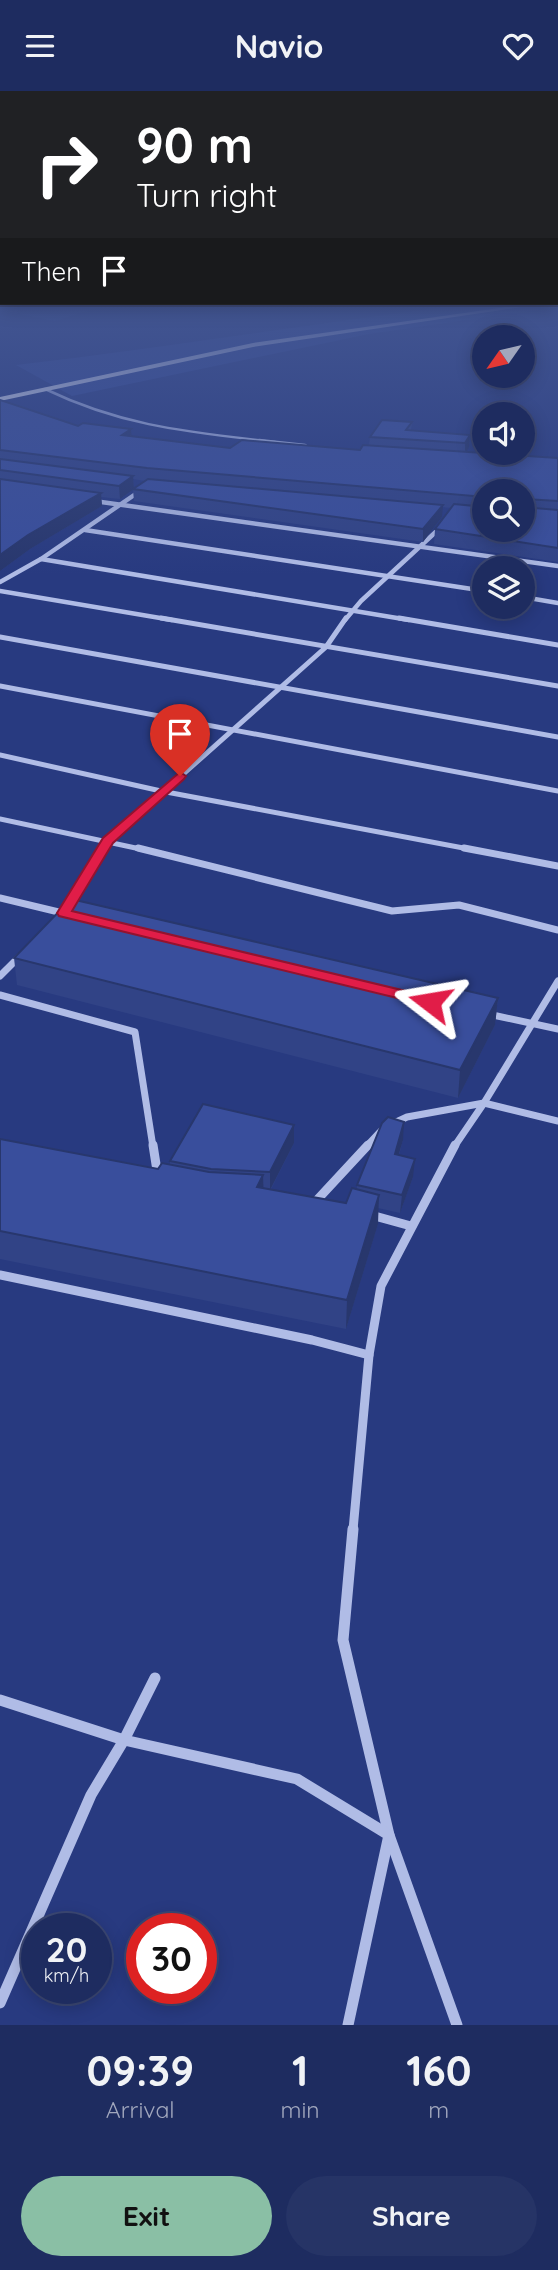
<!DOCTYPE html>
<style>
:root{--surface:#1e2c60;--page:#263466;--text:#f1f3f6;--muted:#a1a7bd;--line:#3c4875;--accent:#8abfa5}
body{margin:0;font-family:Quicksand,sans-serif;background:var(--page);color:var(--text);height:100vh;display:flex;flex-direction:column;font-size:26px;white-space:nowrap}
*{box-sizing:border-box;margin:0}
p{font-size:23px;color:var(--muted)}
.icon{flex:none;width:38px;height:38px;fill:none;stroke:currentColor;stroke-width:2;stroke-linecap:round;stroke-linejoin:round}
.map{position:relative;height:1934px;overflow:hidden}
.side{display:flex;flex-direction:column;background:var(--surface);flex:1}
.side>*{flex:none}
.hud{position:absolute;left:0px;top:0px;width:558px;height:214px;box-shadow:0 4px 18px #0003,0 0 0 2px var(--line);background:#202124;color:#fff;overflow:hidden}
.needle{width:46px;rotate:236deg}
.buttons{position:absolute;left:472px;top:234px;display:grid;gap:14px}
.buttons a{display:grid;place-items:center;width:63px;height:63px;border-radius:50%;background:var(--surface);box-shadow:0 4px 18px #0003,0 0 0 2px var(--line);font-size:35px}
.speed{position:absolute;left:21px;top:1822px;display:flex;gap:14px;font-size:35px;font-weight:700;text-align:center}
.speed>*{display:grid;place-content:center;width:91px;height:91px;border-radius:50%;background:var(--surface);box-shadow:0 4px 18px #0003,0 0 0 2px var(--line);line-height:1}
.speed small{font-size:18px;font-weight:400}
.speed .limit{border:10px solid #d22;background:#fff;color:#111}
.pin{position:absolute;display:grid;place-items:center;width:60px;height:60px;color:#fff;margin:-72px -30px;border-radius:50% 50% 50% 0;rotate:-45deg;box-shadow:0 0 7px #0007}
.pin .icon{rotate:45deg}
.me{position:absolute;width:77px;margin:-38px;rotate:284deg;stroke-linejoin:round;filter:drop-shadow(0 0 5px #0008)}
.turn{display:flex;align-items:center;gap:24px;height:147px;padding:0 21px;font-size:32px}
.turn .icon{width:91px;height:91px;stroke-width:2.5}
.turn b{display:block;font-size:49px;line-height:60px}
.then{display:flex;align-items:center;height:66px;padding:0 21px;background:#0003;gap:14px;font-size:26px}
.eta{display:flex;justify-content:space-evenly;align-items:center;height:119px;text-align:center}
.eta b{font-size:42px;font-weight:700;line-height:49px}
.button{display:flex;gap:14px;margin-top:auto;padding:14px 21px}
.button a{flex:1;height:80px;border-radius:42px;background:var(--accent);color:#111;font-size:28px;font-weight:700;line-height:80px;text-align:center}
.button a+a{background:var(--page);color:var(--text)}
header{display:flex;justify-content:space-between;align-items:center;height:91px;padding:0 21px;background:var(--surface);font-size:32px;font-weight:700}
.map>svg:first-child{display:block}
.green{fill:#334997}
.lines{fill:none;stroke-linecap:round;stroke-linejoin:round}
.minor-far5{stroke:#b0bce6;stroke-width:2.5}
.minor-far4{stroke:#b0bce6;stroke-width:4.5}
.minor-far3{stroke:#b0bce6;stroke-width:5}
.minor-far2{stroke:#b0bce6;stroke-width:7}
.minor-far1{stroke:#b0bce6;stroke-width:9}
.minor{stroke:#b0bce6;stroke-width:11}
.primary{fill:#f0f2fd;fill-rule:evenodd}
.wall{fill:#314386;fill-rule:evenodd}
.shaded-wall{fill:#28376d}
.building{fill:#394e9c;stroke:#28376d;stroke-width:2}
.route{fill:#e11d48;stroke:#92132f;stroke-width:2}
</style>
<header><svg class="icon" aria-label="menu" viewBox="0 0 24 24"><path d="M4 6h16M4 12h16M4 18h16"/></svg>Navio<svg class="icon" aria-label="heart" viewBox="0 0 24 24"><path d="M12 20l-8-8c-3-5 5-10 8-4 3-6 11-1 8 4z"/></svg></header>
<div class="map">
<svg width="558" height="1934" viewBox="0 0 558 1934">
<rect width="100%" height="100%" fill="#283a80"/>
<!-- green -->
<g class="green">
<polygon points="0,213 109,213 55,230 0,219"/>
<path d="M 468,213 L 558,213 L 558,216 L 369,243 L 72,305 L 16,274 C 167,256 317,232 468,213 Z"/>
</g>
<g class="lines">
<!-- minor-far5 -->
<path class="minor-far5" d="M 45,298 C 124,336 190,341 275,351"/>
<!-- minor-far4 -->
<g class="minor-far4">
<polyline points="259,350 305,355"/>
<polyline points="94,410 558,475"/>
<polyline points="85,439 485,500"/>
<polyline points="41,468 409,529"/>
<polyline points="0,491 41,468 140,400"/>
<polyline points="0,500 172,529"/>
<polyline points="523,506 558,512"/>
<polyline points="345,529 361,510 440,437"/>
</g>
<!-- minor-far3 -->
<g class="minor-far3">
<polyline points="161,527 558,595"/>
<polyline points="399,527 558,554"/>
<polyline points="0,546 558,646"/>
<polyline points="0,595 558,700"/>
<polyline points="0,664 161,700 474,759"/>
<polyline points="0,728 145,759"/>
<polyline points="103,759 108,750 326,556 346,527"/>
</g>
<!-- minor-far2 -->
<g class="minor-far2">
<polyline points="138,757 392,820 459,814 558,839"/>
<polyline points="464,757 558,775"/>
<polyline points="0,807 67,823"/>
<polyline points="69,815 104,757"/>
<polyline points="0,885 19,866"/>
<polyline points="0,904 135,941 153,1056"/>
<polyline points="488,923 558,938"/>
<polyline points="392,1033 407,1026 484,1012 558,1030"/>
<polyline points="366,1056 382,1039"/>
<polyline points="454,1056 484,1012 558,890"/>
</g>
<!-- minor-far1 -->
<g class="minor-far1">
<polyline points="153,1054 158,1086"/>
<polyline points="317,1109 368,1054"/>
<polyline points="371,1124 411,1135"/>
<polyline points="0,1184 312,1249 369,1264"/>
<polyline points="353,1439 369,1264 381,1195 455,1054"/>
</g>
<!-- minor -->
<g class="minor">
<polyline points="353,1438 343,1549 389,1744 457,1934"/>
<polyline points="0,1609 124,1649 297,1688 389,1744 348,1934"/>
<polyline points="0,1912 91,1704 124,1649 155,1587"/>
</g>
<!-- primary -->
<polygon class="primary" points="527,213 542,213 253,256 0,310 0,306 253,252"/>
</g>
<!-- wall -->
<g class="wall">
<path d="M 0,309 L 78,335 L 132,345 L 230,357 L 360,359 L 369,354 L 370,346 L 412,331 L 411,340 L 470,344 L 469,356 L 466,361 L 558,367 L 558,471 L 434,453 L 435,438 L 451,417 L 442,416 L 442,426 L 423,451 L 134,410 L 133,399 L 120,408 L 101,406 L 102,415 L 30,458 L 0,480 ZM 133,388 L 145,390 L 134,397 ZM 485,401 L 523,439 L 485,439 Z"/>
<polygon points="14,867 498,907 495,934 458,1007 17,894"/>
<polygon points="294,1034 294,1052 271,1098 346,1112 357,1098 357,1094 403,1049 399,1064 413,1086 400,1122 378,1117 378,1133 346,1238 0,1168 0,1048 158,1078 170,1074 170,1070"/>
</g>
<!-- shaded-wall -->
<g class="shaded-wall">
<polygon points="131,338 132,350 122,344"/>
<polygon points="470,344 469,356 465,364 465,352"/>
<polygon points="133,385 134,398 120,408 119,395"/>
<polygon points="101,402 102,415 30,458 0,480 0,464 28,444"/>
<polygon points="443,414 442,426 423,451 423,438"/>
<polygon points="498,907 495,934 458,1007 460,979"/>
<polygon points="404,1031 403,1049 393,1082 395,1063"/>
<polygon points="294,1034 294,1052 270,1099 270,1081"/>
<polygon points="415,1068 413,1086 400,1122 402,1104"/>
<polygon points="263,1084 264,1113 257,1096"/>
<polygon points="379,1104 378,1133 346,1238 347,1209"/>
</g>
<!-- building -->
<g class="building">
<polygon points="0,309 78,335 83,332 131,338 122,344 230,357 242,349 360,359 363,354 558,367 558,410 525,408 523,409 523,401 485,401 485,406 147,377 0,359"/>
<polygon points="382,329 412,331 406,339 470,344 465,352 370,346"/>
<polygon points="0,368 133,385 119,395 0,379"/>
<polygon points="0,388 101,402 28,444 0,464"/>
<polygon points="148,388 443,414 423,438 133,398"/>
<polygon points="454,413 485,416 485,439 523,439 523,416 558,419 558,457 435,438"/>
<polygon points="71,808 498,907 460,979 14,867"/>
<polygon points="203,1013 294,1034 270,1081 211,1078 170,1070"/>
<polygon points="388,1026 404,1031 395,1063 415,1068 402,1104 357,1094 382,1032"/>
<polygon points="0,1048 158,1078 162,1072 209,1081 263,1084 257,1096 346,1112 352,1097 379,1104 347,1209 0,1140"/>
</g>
<!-- sky -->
<linearGradient id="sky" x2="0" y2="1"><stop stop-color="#162046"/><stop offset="0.44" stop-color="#425591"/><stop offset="1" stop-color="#425591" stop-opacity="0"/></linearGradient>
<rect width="558" height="484" fill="url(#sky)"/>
<!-- route -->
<polygon class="route" points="180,681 186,685 184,688 113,752 72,820 435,907 438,911 435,914 430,915 59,825 57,822 103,747"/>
</svg>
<div class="buttons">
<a><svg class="needle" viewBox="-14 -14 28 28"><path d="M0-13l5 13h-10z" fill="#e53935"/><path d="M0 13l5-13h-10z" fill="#a1a7bd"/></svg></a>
<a><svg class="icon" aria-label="sound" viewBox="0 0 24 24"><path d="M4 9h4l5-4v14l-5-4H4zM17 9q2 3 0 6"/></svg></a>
<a><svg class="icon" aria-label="search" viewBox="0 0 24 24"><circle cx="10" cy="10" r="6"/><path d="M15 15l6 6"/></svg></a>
<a><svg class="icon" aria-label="layers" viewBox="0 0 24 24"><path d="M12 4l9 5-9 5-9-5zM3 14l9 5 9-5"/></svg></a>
</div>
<div class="speed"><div>20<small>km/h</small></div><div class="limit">30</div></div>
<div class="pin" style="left:180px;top:685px;background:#d93025"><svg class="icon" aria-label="arrive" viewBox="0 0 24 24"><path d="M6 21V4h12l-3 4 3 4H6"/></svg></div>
<svg class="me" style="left:430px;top:911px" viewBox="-20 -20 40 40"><path d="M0-17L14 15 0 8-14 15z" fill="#e11d48" stroke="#fff" stroke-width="4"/></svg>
<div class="hud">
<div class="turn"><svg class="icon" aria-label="right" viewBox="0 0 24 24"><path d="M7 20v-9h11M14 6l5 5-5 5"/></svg><div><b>90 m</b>Turn right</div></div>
<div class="then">Then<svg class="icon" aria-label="arrive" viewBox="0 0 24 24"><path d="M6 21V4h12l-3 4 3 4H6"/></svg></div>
</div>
</div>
<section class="side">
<div class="eta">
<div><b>09:39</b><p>Arrival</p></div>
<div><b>1</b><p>min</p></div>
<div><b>160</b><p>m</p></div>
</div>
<div class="button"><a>Exit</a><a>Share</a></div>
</section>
